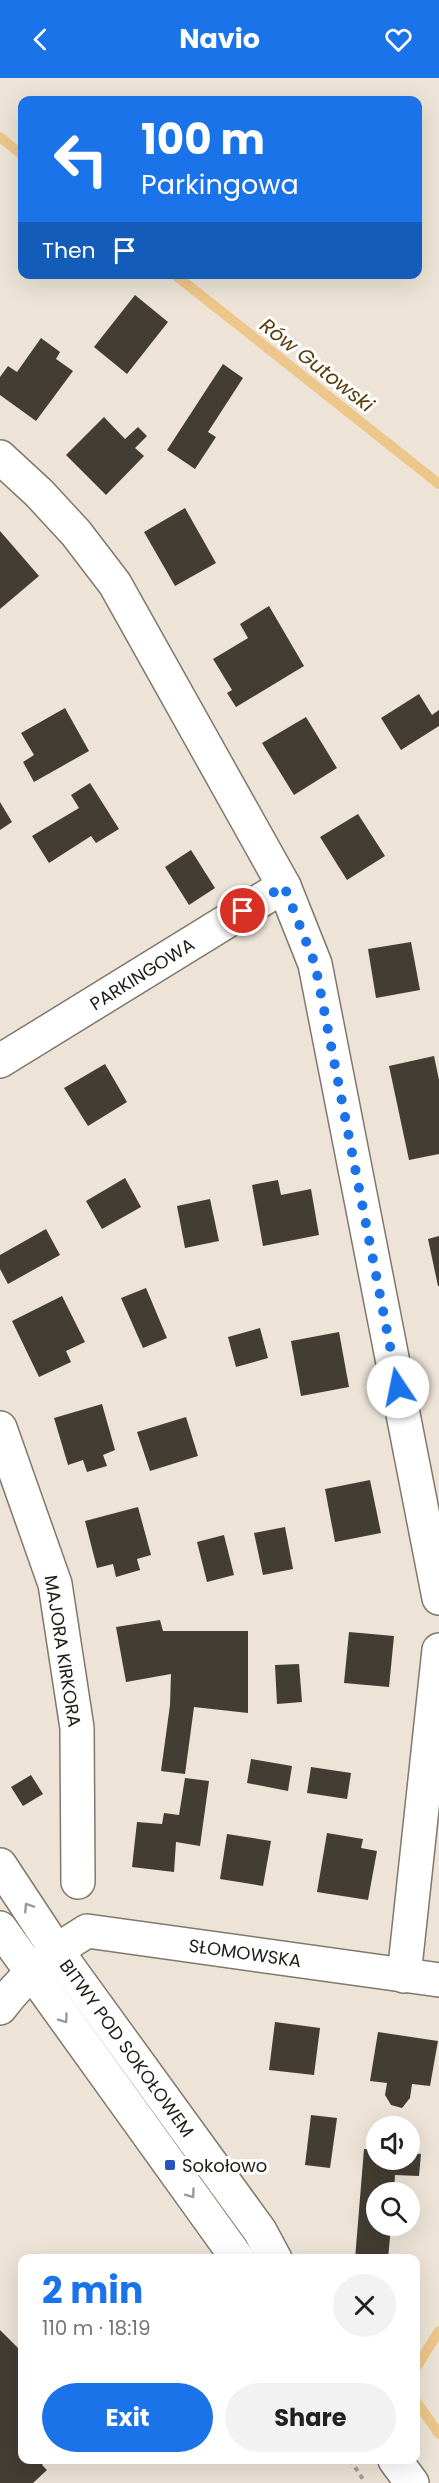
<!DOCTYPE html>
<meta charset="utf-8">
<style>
:root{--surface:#fff;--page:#f2f2f2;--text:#202124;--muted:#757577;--accent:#1a73e8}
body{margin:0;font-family:Poppins,sans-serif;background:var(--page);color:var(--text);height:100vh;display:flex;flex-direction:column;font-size:22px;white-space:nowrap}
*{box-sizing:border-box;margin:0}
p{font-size:20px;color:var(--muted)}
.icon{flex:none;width:33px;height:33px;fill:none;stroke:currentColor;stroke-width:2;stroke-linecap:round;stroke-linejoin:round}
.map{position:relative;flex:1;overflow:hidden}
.panel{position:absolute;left:18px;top:2176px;width:402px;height:210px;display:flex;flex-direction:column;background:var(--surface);border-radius:12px;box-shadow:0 6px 24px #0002}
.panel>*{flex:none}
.guide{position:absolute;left:18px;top:18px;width:404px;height:183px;border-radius:12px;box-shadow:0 6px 24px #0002;background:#1a73e8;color:#fff;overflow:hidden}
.fabs{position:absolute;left:366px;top:2038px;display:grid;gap:12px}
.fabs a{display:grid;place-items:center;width:54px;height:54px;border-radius:50%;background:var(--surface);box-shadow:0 6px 24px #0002;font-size:30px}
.pin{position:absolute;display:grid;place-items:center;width:51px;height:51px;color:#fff;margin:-26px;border:3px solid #fff;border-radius:50%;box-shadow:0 2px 6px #0007}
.me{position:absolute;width:66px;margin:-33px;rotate:349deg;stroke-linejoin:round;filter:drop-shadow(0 0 4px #0008)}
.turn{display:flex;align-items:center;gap:21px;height:126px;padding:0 24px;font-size:27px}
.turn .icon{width:78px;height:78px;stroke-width:2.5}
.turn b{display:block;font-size:42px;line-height:51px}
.then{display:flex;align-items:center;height:57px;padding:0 24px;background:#0003;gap:12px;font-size:22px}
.round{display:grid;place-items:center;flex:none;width:63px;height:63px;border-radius:32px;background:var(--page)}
.headline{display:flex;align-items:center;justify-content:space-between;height:102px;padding:0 24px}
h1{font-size:36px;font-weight:700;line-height:45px;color:var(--accent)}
.cta{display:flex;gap:12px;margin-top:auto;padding:12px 24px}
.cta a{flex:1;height:69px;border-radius:36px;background:var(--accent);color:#fff;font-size:24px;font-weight:700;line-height:69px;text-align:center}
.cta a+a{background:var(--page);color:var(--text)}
header{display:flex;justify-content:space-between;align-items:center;height:78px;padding:0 24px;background:var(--accent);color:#fff;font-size:27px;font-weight:700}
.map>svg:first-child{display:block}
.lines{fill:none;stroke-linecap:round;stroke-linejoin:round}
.stream{stroke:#edc68a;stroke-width:10}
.building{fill:#443d33}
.street-casing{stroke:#80786d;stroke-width:36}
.secondary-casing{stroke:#80786d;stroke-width:36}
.path{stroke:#a69f95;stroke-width:4;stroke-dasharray:4.5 4.5;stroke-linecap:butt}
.street{stroke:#fff;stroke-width:33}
.secondary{stroke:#fff;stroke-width:33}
.oneway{stroke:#9a9997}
.route{stroke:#1a73e8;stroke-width:10;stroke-dasharray:0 18}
.poi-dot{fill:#2752c1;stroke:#fff;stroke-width:2}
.labels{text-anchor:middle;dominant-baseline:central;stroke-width:6;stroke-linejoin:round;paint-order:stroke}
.street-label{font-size:18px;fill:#1f1c18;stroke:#fff}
.poi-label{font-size:18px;fill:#1f1c18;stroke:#fff;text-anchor:start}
.water-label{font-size:20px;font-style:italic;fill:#573d0c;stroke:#fff}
</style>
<header><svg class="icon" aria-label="back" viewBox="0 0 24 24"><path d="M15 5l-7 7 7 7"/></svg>Navio<svg class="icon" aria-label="heart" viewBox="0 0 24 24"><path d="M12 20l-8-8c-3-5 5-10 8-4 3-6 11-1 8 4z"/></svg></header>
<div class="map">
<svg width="439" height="2405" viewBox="0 0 439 2405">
<rect width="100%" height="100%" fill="#ede4d7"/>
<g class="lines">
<!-- stream -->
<g class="stream">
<polyline points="0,59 22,77"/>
<polyline points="174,196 439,406"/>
<polyline points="416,2290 439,2253"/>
<polyline points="416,2323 439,2356"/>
</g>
</g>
<!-- building -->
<g class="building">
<polygon points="135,217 168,244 127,296 94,269"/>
<polygon points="41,260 60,274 56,281 73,293 36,343 0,317 0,299 8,288 17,294"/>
<polygon points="223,286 243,300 208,354 216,359 195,391 167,372"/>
<polygon points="104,339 125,361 138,349 147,358 135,370 144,378 106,417 66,377"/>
<polygon points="185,430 216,485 175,508 144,454"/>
<polygon points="0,453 39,498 0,531"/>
<polygon points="269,528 304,588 236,629 227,615 232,612 213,581 248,560 240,546"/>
<polygon points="419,616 432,637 439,632 439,648 401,672 381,640"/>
<polygon points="65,630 89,673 34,704 23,684 34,677 21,655"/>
<polygon points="306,639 337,690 294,717 262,665"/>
<polygon points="90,705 119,751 96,765 91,758 49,785 32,758 79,730 71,717"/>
<polygon points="0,724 12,744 0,752"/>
<polygon points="358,736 385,778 347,802 320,759"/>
<polygon points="191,772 215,810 189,827 165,789"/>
<polygon points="411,864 420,912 376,920 368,871"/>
<polygon points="434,978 439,1002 439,1076 409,1082 389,988"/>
<polygon points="105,986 127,1024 88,1048 64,1010"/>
<polygon points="125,1100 141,1129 102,1151 86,1123"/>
<polygon points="278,1102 281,1117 311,1111 319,1157 263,1168 252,1107"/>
<polygon points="210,1121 219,1163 185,1170 177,1128"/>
<polygon points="46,1151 60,1177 8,1206 0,1191 0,1177"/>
<polygon points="439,1158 439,1208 438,1208 428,1161"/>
<polygon points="146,1210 167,1260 143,1270 121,1220"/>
<polygon points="62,1218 85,1264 66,1273 71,1284 39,1299 12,1243"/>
<polygon points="260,1250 268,1280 236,1289 228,1259"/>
<polygon points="339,1254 349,1309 301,1318 291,1263"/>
<polygon points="102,1326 115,1372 103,1377 107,1388 87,1394 83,1382 68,1387 54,1340"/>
<polygon points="186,1339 198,1378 150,1393 137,1354"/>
<polygon points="370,1402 381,1455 335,1464 325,1411"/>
<polygon points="138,1429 151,1477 137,1481 140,1492 116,1499 113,1486 97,1490 85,1443"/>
<polygon points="285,1449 293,1491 263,1497 254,1455"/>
<polygon points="224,1457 234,1497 207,1504 197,1464"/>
<polygon points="160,1542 163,1553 248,1553 248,1635 194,1629 185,1696 161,1693 170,1627 171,1596 126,1604 116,1549"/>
<polygon points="349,1554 394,1558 389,1609 344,1605"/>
<polygon points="299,1586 302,1624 277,1626 275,1587"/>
<polygon points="251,1681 292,1688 288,1713 247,1705"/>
<polygon points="311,1689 351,1695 347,1721 307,1715"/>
<polygon points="31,1697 43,1716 23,1728 11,1709"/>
<polygon points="185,1700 209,1703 200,1768 176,1764 174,1794 132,1789 137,1744 162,1746 164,1735 179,1737"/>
<polygon points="327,1755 363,1761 361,1770 377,1773 368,1822 317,1814"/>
<polygon points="227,1756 271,1763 263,1808 220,1801"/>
<polygon points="275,1944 320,1950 314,1997 269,1992"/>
<polygon points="378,1954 438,1963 430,2008 412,2006 410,2020 402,2030 391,2027 385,2017 387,2005 370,2003"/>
<polygon points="311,2037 337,2040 330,2090 305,2087"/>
<polygon points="364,2071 376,2072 376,2082 410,2082 410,2075 421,2076 419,2098 395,2097 394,2115 376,2115 376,2148 391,2148 388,2181 355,2181"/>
<polygon points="0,2252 22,2274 22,2382 47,2382 42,2387 47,2392 33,2405 0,2405"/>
</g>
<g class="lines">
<!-- street casing -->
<g class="street-casing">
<g id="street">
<polyline points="0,379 39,415 76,455 115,506 284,808 315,886 439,1520"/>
<polyline points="0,983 284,808"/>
<polyline points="0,1350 55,1506 77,1650 78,1804"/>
<polyline points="404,1898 439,1572"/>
<path d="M 0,1930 C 26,1896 51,1875 87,1853 L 439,1902"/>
</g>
</g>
<!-- secondary casing -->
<g class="secondary-casing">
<g id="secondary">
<polyline points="0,1787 56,1872 260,2153 275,2181"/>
<polyline points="0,1850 238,2181"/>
<polyline points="395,2382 412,2405"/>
</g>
</g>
<!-- path -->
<polyline class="path" points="350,2382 363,2401"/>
<!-- street -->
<use href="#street" class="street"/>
<!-- secondary -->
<use href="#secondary" class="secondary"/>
</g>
<!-- one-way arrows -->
<defs><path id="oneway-chevron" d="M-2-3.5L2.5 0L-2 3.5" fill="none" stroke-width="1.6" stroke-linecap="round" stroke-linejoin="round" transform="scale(1.5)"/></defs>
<g class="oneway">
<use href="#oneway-chevron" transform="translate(28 1829) rotate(-123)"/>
<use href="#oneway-chevron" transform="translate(64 1941) rotate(54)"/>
<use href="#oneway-chevron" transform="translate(191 2116) rotate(54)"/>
</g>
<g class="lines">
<!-- route -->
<polyline class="route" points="243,833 284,808 315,886 398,1309"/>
</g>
<!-- markers -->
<rect class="poi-dot" x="164" y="2081" width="12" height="12" rx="3"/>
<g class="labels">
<!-- street labels -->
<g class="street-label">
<text transform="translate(142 896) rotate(-32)">PARKINGOWA</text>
<text transform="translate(63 1573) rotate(81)">MAJORA KIRKORA</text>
<text transform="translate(245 1875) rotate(8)">SŁOMOWSKA</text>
<text transform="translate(127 1970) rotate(54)">BITWY POD SOKOŁOWEM</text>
</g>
<!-- poi labels -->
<g class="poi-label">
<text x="182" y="2087">Sokołowo</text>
</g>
<!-- water labels -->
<g class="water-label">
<text transform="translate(317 287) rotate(38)">Rów Gutowski</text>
</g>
</g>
</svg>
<div class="fabs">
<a><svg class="icon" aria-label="sound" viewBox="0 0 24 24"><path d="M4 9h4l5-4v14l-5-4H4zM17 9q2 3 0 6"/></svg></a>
<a><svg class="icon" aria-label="search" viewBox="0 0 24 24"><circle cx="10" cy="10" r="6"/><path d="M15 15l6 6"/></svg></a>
</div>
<div class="pin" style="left:243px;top:833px;background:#d93025"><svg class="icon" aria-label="arrive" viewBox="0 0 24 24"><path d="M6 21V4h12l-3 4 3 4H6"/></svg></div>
<svg class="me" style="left:398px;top:1309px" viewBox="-20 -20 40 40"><circle r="19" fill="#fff"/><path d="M0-13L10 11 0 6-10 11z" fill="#1a73e8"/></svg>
<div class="guide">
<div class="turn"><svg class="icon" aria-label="left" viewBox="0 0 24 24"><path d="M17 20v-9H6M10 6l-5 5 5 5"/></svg><div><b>100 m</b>Parkingowa</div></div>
<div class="then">Then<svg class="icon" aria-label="arrive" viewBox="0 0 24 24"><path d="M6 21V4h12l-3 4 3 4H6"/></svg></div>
</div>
<section class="panel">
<div class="headline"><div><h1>2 min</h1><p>110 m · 18:19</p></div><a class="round"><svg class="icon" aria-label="close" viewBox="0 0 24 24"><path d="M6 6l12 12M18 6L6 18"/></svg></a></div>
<div class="cta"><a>Exit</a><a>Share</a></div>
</section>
</div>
